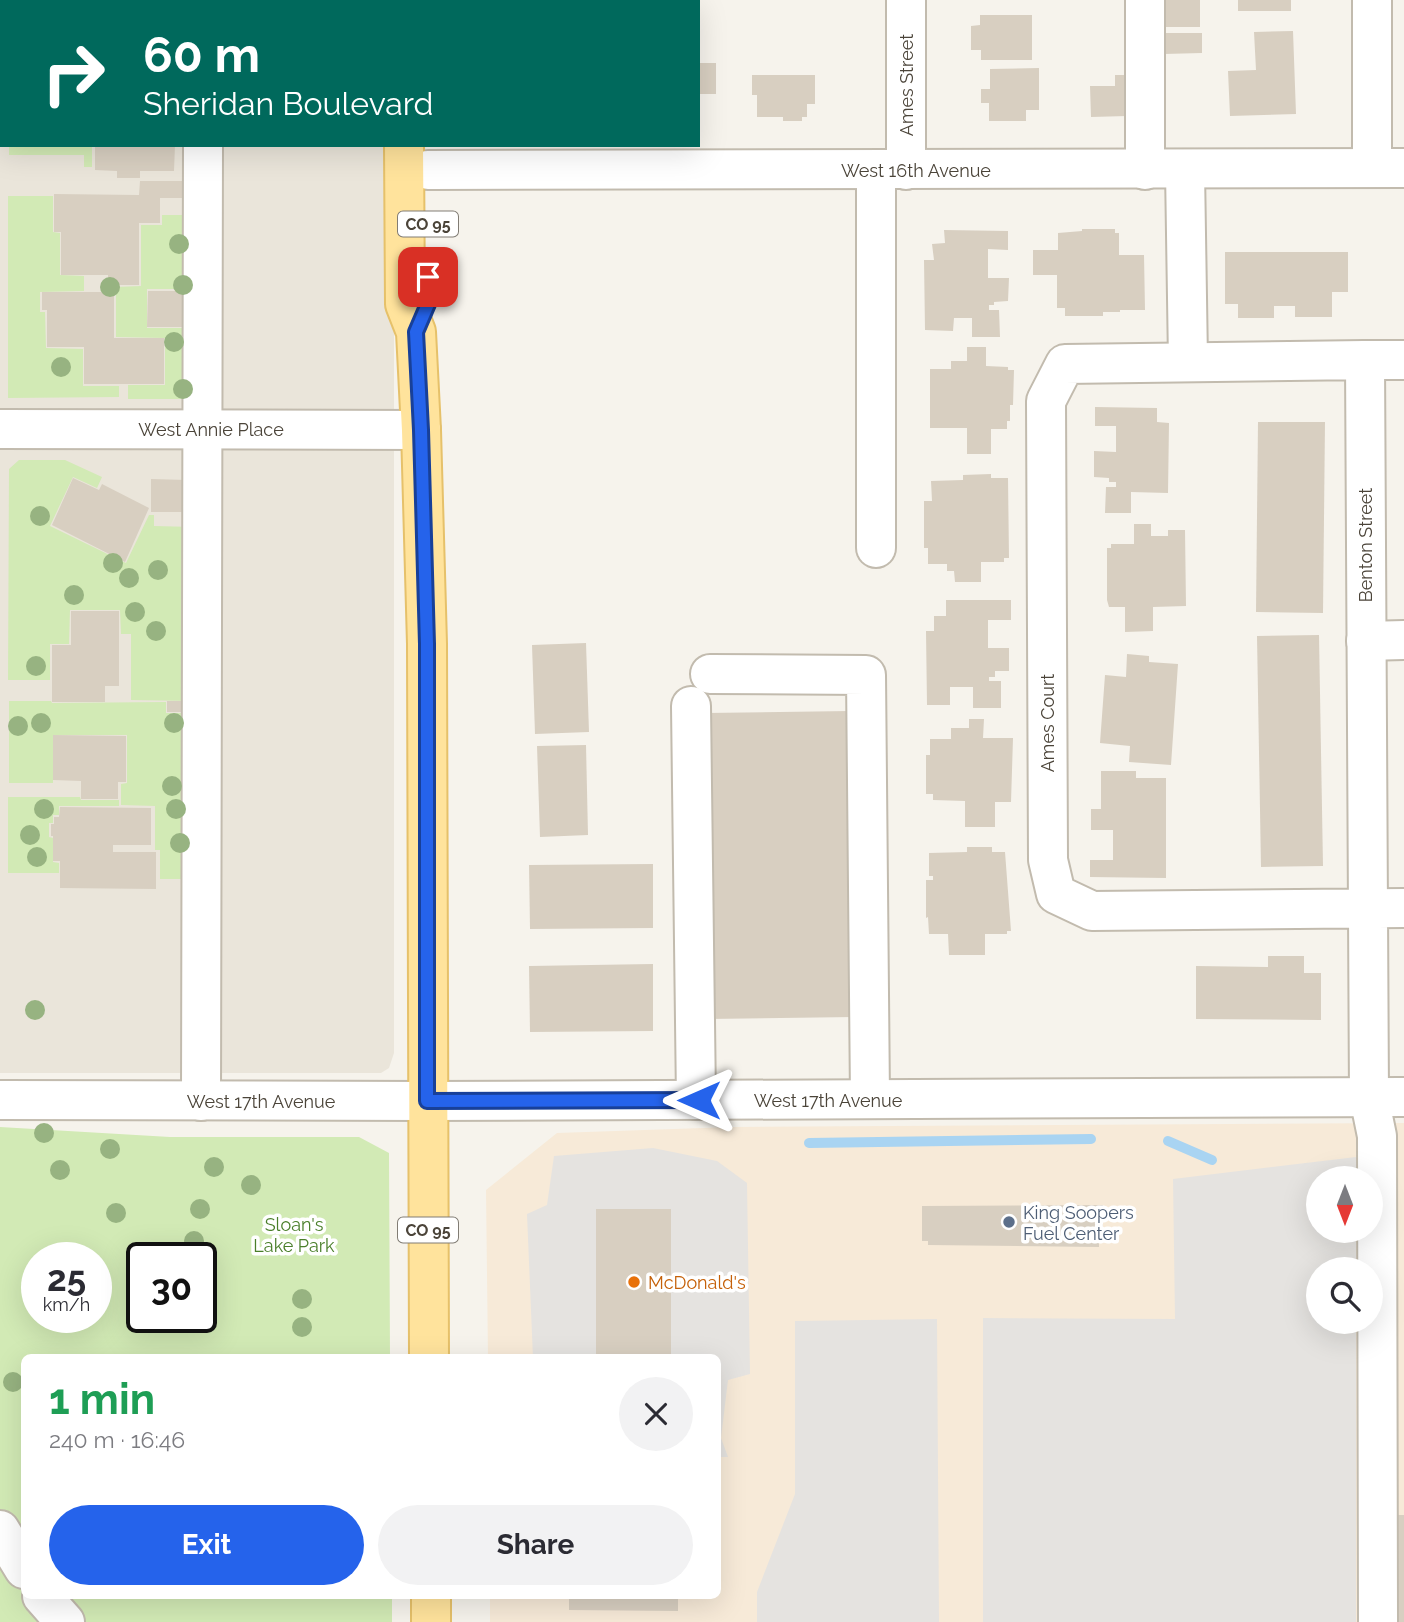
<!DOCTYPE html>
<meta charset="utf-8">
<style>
:root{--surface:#fff;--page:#f2f2f3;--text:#2b2b33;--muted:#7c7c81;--accent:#2563eb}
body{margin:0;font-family:Raleway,sans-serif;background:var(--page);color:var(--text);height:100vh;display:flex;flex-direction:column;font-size:26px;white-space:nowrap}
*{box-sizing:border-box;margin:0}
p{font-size:23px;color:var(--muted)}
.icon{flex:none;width:38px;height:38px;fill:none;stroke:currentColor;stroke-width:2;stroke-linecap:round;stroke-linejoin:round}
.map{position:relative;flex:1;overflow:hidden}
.panel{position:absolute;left:21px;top:1354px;width:700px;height:245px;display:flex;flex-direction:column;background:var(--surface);border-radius:10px;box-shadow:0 7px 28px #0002}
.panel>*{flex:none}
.guide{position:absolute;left:0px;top:0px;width:700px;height:147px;box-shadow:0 7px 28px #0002;background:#00695c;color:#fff;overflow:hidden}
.needle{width:46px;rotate:180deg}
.controls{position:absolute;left:1306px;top:1166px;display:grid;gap:14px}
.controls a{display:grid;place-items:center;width:77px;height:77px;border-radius:50%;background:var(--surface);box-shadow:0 7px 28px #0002;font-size:35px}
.speed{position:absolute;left:21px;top:1242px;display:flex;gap:14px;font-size:35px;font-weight:700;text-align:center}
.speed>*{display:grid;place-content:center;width:91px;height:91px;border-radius:50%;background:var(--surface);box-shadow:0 7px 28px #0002;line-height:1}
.speed small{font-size:18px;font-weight:400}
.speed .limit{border:4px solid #111;border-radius:10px;background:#fff;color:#111}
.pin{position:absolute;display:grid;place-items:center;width:60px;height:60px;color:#fff;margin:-30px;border-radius:14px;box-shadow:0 4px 10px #0006}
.me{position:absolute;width:77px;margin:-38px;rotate:270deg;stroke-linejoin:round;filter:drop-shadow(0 0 5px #0008)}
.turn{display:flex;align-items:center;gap:24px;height:147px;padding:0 28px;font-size:32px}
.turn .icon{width:91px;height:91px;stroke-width:2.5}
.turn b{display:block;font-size:49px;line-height:60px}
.round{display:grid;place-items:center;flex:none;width:74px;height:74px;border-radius:37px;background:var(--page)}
.headline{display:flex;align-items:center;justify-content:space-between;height:119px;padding:0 28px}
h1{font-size:42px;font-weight:700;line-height:52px;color:#1e9e55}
.button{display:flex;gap:14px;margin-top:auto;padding:14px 28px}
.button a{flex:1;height:80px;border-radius:42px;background:var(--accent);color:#fff;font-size:28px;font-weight:700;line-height:80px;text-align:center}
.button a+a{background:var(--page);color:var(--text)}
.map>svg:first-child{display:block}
.residential{fill:#eae5da}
.commercial{fill:#f7ead8;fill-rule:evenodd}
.green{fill:#d2eab5;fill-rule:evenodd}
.parking{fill:#e5e3e0}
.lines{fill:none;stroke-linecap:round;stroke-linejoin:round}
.stream{stroke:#a9d4f2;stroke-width:10}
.building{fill:#d8cfc1}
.minor-casing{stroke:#c2bbae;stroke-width:42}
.major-casing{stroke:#e6c16a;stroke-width:42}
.minor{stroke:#fff;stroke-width:38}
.major{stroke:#ffe39c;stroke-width:38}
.tree{fill:#97b381}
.route-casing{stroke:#184099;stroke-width:18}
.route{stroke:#2563eb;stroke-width:12}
.service-dot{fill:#5c6f8a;stroke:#fff;stroke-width:2.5}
.food-dot{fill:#e8710a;stroke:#fff;stroke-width:2.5}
.labels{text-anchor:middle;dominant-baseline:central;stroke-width:7;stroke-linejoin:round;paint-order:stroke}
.shield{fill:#fff;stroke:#817c74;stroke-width:2}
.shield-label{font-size:16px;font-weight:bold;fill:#4b4439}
.street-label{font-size:18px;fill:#4b4439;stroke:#fff}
.service-label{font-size:18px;fill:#4e5e75;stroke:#fff;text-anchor:start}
.park-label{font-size:18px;fill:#4a7f2a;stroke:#fff}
.food-label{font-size:18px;fill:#c56008;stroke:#fff;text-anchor:start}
</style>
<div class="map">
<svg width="1404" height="1622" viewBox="0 0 1404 1622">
<rect width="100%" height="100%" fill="#f6f3ec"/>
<!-- residential -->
<polygon class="residential" points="0,0 394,0 2,2 2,145 394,145 394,1053 389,1068 381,1073 0,1073"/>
<!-- commercial -->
<path class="commercial" d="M 1404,1123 L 1404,1622 L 490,1622 L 490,1596 L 718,1596 L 718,1358 L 488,1358 L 486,1190 L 557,1133 L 732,1127 ZM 1318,1178 L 1370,1178 L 1370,1230 L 1318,1230 ZM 1318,1269 L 1370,1269 L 1370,1321 L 1318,1321 Z"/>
<!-- green -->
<g class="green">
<polygon points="9,145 92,145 92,167 84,167 84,155 9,155"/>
<polygon points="8,196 53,196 53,232 60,233 60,275 84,276 84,291 40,292 40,312 45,312 46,348 83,349 83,386 119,386 119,397 8,398"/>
<polygon points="162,215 189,215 188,289 147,289 147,328 188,328 188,399 128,399 128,385 165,385 165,338 116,337 116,287 141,286 141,225 162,225"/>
<polygon points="19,460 65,460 102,477 97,488 73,477 50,526 126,563 149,515 154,515 154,526 194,527 193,701 131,700 131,634 121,634 120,610 70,610 69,644 50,644 50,680 8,680 9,469"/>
<polygon points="9,701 51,701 52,703 166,702 166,713 191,713 191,879 160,879 160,850 155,850 155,806 121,805 121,784 127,783 127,735 53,735 53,783 9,783"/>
<polygon points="8,797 80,797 81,800 119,800 119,806 59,806 59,815 53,815 53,823 49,823 49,837 53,838 53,862 59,863 59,873 8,873"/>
<path d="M 0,1127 L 170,1137 L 359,1137 L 389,1153 L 390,1358 L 24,1358 L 24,1596 L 392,1596 L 392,1622 L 0,1622 ZM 37,1258 L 96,1258 L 96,1318 L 37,1318 ZM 142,1258 L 201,1258 L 201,1318 L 142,1318 Z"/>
</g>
<!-- parking -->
<g class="parking">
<polygon points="653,1148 717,1161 747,1183 750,1374 728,1380 721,1438 728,1457 718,1457 718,1358 533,1358 527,1214 547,1205 554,1156"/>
<polygon points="1356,1157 1356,1178 1318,1178 1318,1230 1356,1230 1356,1269 1318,1269 1318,1321 1356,1321 1356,1622 983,1622 983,1318 1175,1319 1173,1179"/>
<polygon points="937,1319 939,1622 757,1622 757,1592 795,1494 795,1321"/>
</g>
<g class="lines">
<!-- stream -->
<g class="stream">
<polyline points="1168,1141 1212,1160"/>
<polyline points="809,1143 1091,1139"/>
</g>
</g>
<!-- building -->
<g class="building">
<rect x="1163" y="0" width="37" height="27"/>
<rect x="1238" y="0" width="53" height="11"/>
<polygon points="980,15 1032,15 1032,60 981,60 981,50 971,50 971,26 980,25"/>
<polygon points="1293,31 1296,114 1230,116 1228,71 1256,70 1254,32"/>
<polygon points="1163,33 1202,33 1202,53 1164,54"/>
<rect x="698" y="63" width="18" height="31"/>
<polygon points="1039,68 1039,110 1026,110 1026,121 989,121 989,103 981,103 981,89 990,89 990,69"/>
<polygon points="752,75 815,75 815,104 807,104 807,117 802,117 802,121 783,121 783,117 757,117 757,95 752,95"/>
<polygon points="1115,75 1127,75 1127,116 1091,117 1090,86 1115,86"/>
<polygon points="95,145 175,145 174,171 140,171 140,178 117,178 117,171 95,170"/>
<polygon points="140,181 187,181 187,198 160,198 160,223 139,223 139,285 108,285 108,275 61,275 61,232 54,232 54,194 139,195"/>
<polygon points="1082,229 1115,229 1115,233 1119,233 1119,255 1144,255 1145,310 1120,310 1120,312 1103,312 1103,316 1065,316 1065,308 1057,308 1057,275 1033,275 1033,250 1058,250 1058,233 1082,231"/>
<polygon points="944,230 1008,231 1008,250 988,249 988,278 1009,278 1008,301 994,302 994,305 989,305 989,310 999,310 1000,337 972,337 972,318 954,318 953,331 925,330 924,260 934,260 932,244 945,243"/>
<polygon points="1225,252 1348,252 1348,292 1332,292 1332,317 1295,317 1295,306 1274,306 1274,318 1238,318 1238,304 1225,304"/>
<polygon points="148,291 188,291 187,327 147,327"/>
<polygon points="42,292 114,292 114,338 164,338 164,384 84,384 84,347 47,347 47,310 42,310"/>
<polygon points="967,347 986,347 986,366 1008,367 1008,370 1014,370 1013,405 1010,405 1010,421 1007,421 1007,429 991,429 991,454 967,454 967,428 930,428 930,369 951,369 951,361 967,361"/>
<polygon points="1095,407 1157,408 1157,422 1169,423 1168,493 1131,492 1131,513 1105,513 1106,487 1116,487 1116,482 1109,482 1109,478 1094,477 1094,451 1116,452 1116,426 1095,426"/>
<polygon points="1258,422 1325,422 1323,613 1256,612"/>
<polygon points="991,474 991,478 1008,478 1009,558 1004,558 1004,562 981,562 981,582 955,582 954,571 947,571 947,564 928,564 928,548 924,548 924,501 932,501 931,481 963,480 963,475"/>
<polygon points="73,478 99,490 102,484 149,508 125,562 52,525"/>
<polygon points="151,479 187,480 187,512 151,512"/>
<polygon points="1134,524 1151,524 1151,536 1168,536 1168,530 1185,530 1186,606 1153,607 1153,631 1125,632 1125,607 1109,607 1107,600 1107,548 1111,548 1111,544 1134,544"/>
<polygon points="946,600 1011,600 1011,620 988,620 988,648 1009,648 1009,671 995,671 995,677 989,677 989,681 1001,681 1001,708 973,708 973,687 950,687 950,705 927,705 926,631 934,631 934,616 946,616"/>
<polygon points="71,611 119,611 119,686 105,686 105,702 52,702 52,645 71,645"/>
<polygon points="1319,635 1323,866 1261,867 1257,636"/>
<polygon points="586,643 589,732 535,734 532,645"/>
<polygon points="1127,654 1149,656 1149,662 1178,664 1171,765 1129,762 1130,746 1100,743 1105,675 1126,677"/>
<rect x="167" y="701" width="17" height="11"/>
<polygon points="850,711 854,1017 708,1019 705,713"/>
<polygon points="969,719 984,719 983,738 1013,738 1011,802 995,802 995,827 965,827 965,801 933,800 933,794 926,794 926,755 930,755 930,739 951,739 951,728 969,728"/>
<polygon points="53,735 126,736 126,782 118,782 118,799 81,799 81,781 53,780"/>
<polygon points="586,745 588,835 540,837 537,746"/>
<polygon points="1101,771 1136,771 1136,778 1166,778 1166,878 1090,877 1090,860 1113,860 1113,830 1091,830 1091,809 1101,809"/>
<polygon points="60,807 151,808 151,845 113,845 113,852 156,852 156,889 60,888 60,861 53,861 53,836 51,836 51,824 54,824 54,817 59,817"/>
<polygon points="967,847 992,847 992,852 1005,852 1011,931 1007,931 1007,934 985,934 985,955 949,955 948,934 929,934 928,917 926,918 926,880 933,880 933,876 929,876 929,853 967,852"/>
<polygon points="653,864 653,928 530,929 529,865"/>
<polygon points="1268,956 1304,956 1304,973 1321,973 1321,1020 1196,1019 1196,966 1268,967"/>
<polygon points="653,964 653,1031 530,1032 529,966"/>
<polygon points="1103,1205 1103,1241 1099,1241 1099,1247 928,1245 928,1241 922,1241 922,1206"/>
<polygon points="596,1209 671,1209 671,1358 604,1358 604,1354 596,1354"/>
<rect x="1396" y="1515" width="8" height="107"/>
<polygon points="569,1596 678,1596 678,1611 569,1610"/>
</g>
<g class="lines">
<!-- minor casing -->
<g class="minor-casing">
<g id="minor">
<polyline points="1145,0 1145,170"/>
<polyline points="1372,0 1372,168"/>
<polyline points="203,2 203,0"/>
<polyline points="0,40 2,40"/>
<polyline points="428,170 1404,168"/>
<polyline points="876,170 876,548"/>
<polyline points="906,170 906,0"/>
<polyline points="1185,170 1188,361"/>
<polyline points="1365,360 1404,360"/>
<polyline points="0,429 421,430"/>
<polyline points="1366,641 1404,640"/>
<polyline points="710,674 866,675 870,1099"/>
<polyline points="691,706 696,1100"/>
<polyline points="0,1100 427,1101 1404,1097"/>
<polyline points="201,1101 203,145"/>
<polyline points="0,1530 24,1569"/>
<polyline points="42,1596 65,1622"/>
<polyline points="1378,1622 1377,1136 1369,1097 1365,360 1065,364 1046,401 1048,860 1056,894 1092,911 1404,908"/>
</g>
</g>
<!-- major casing -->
<g class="major-casing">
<g id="major">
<polyline points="429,0 429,2"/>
<polyline points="404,145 405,304 416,332 421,430 427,644 429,1358"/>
<polyline points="431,1596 431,1622"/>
</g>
</g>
<!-- minor -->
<use href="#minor" class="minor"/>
<!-- major -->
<use href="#major" class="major"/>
</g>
<!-- trees -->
<g class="tree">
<circle cx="179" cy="244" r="10"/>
<circle cx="183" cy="285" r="10"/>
<circle cx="110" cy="287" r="10"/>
<circle cx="174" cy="342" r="10"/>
<circle cx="61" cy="367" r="10"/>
<circle cx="183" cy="389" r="10"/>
<circle cx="40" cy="516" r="10"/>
<circle cx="113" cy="563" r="10"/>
<circle cx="158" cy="570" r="10"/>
<circle cx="129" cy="578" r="10"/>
<circle cx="74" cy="595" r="10"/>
<circle cx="135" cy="612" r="10"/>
<circle cx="156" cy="631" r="10"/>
<circle cx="36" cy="666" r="10"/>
<circle cx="41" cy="723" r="10"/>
<circle cx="174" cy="723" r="10"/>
<circle cx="18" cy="726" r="10"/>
<circle cx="172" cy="786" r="10"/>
<circle cx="44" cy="809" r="10"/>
<circle cx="176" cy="809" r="10"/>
<circle cx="30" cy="835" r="10"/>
<circle cx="180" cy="843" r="10"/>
<circle cx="37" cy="857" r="10"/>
<circle cx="35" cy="1010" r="10"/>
<circle cx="44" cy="1133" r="10"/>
<circle cx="110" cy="1149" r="10"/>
<circle cx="214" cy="1167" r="10"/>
<circle cx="60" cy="1170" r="10"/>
<circle cx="251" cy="1185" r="10"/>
<circle cx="200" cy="1209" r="10"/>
<circle cx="116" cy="1213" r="10"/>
<circle cx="194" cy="1241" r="10"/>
<circle cx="302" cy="1299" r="10"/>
<circle cx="302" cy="1327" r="10"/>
<circle cx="13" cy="1382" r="10"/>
</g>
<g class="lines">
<!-- route casing -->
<g class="route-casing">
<polyline id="route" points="428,277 428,304 416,332 421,430 427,644 427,1101 699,1100"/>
</g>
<!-- route -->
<use href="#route" class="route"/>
</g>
<!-- markers -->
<circle class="service-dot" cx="1009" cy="1222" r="7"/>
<circle class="food-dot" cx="634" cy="1282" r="7"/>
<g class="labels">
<!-- shield labels -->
<g class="shield">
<rect x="398" y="211.5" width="60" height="25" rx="5"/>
<rect x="398" y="1217.5" width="60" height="25" rx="5"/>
</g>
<g class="shield-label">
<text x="428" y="224">CO 95</text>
<text x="428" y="1230">CO 95</text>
</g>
<!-- street labels -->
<g class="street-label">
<text transform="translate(906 85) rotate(-90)">Ames Street</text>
<text x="916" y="170">West 16th Avenue</text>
<text x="211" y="429">West Annie Place</text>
<text transform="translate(1365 545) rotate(-90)">Benton Street</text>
<text transform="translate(1047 723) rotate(-90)">Ames Court</text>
<text x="828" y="1100">West 17th Avenue</text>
<text x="261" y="1101">West 17th Avenue</text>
</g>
<!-- service labels -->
<g class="service-label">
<text x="1023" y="1212">King Soopers<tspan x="1023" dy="21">Fuel Center</tspan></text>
</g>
<!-- park labels -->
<g class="park-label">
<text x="294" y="1224">Sloan's<tspan x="294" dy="21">Lake Park</tspan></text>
</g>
<!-- food labels -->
<g class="food-label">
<text x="648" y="1282">McDonald's</text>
</g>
</g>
</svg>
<div class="controls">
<a><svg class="needle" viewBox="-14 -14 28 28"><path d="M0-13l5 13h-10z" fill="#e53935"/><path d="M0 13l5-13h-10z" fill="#7c7c81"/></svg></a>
<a><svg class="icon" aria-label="search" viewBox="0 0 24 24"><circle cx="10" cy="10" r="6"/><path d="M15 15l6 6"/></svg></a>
</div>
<div class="speed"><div>25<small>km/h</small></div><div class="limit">30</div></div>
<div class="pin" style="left:428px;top:277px;background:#d93025"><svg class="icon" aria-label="arrive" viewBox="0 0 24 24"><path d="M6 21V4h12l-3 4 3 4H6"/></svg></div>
<svg class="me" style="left:699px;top:1100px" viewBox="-20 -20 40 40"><path d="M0-17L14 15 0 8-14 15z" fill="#2563eb" stroke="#fff" stroke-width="4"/></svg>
<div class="guide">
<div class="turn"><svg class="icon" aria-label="right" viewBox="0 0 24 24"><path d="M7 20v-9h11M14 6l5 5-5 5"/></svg><div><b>60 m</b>Sheridan Boulevard</div></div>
</div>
<section class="panel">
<div class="headline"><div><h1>1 min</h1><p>240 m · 16:46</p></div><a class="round"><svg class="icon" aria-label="close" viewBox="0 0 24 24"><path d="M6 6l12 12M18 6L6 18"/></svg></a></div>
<div class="button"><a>Exit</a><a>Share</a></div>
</section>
</div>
